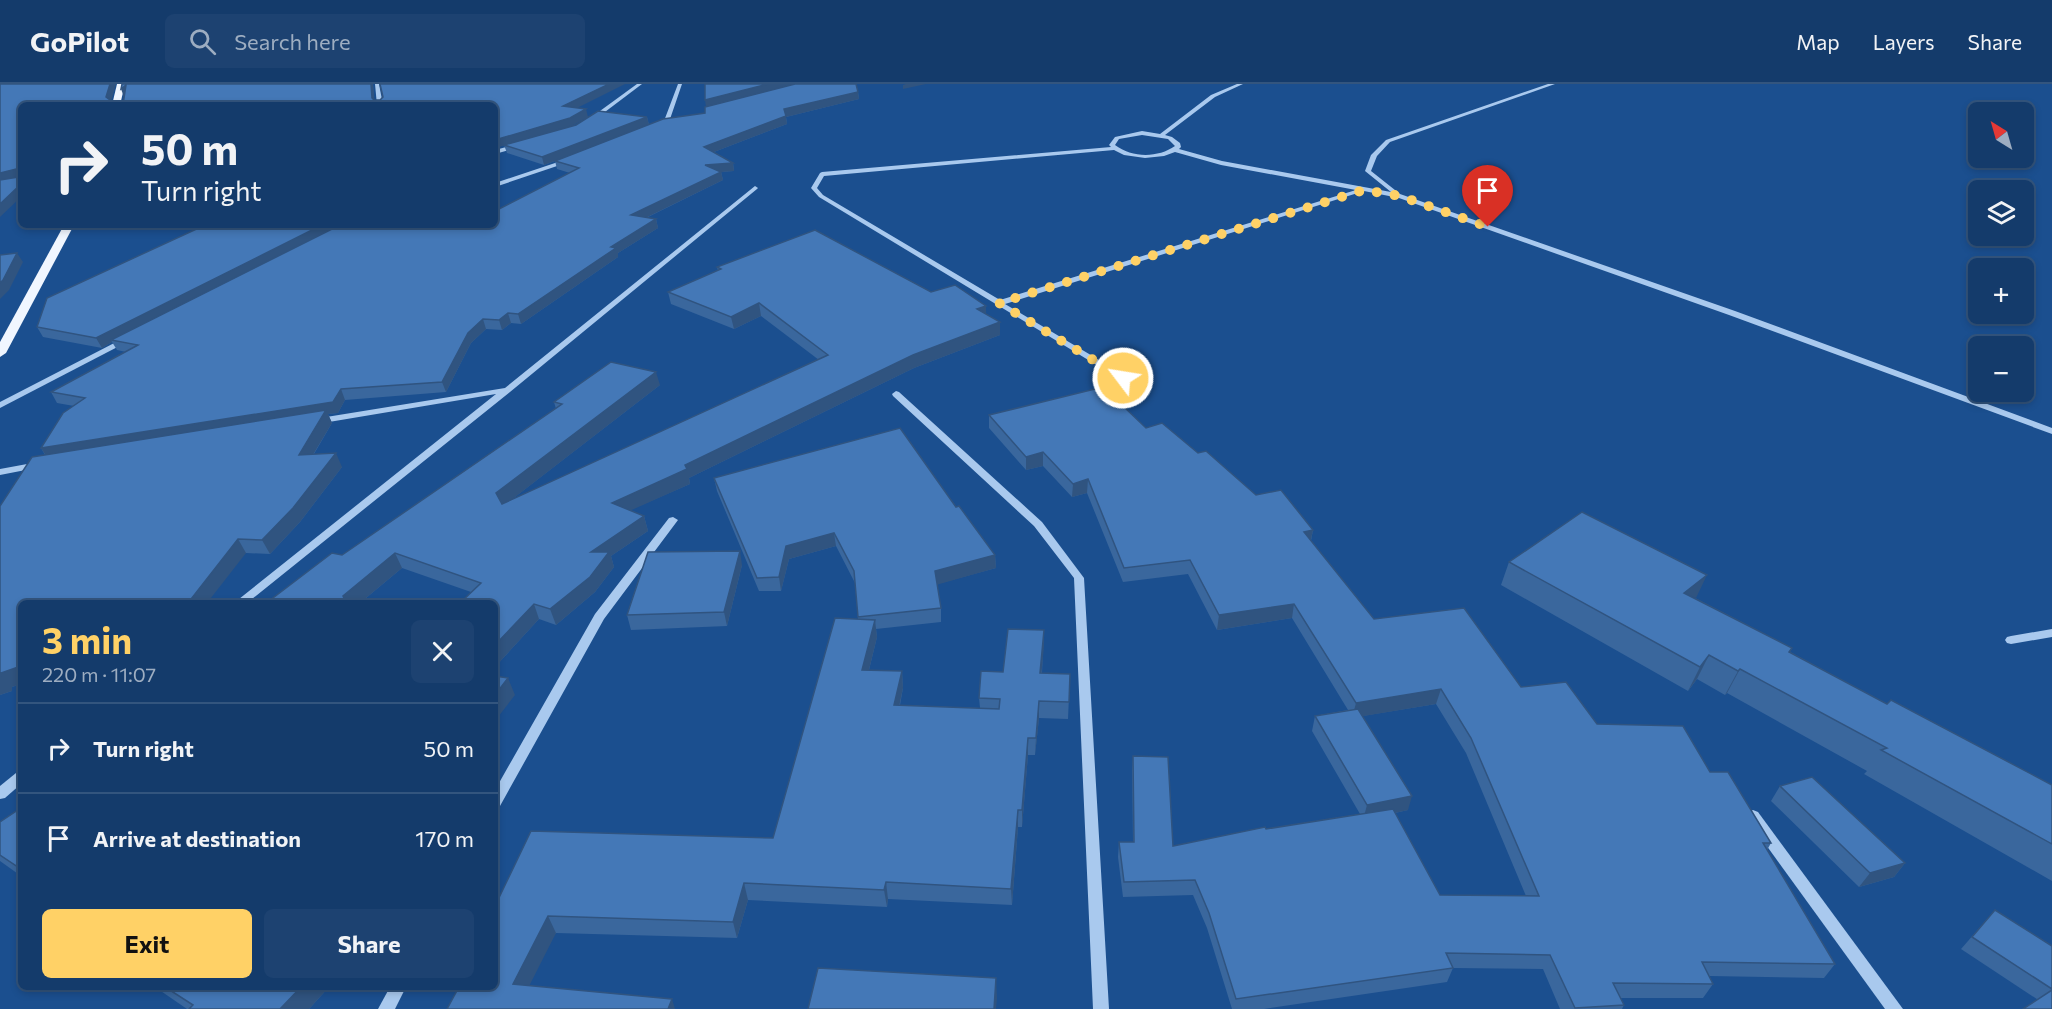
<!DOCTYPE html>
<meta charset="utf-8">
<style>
:root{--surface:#143b6b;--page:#1d4271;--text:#f1f3f6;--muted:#9dadc1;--line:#33557e;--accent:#ffd166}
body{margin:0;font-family:Commissioner,sans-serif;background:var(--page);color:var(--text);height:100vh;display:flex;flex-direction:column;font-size:22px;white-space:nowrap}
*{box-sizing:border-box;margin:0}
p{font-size:20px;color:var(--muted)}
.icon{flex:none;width:33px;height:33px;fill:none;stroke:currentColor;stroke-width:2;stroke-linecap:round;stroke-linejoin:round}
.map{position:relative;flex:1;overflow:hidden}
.side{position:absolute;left:18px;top:516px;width:480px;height:390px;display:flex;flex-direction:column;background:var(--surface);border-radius:9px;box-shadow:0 3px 9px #0003,0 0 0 2px var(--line)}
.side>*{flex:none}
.banner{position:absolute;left:18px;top:18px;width:480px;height:126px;border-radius:9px;box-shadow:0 3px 9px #0003,0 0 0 2px var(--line);background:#143b6b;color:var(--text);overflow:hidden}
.needle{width:39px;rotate:323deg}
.controls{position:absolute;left:1968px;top:18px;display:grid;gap:12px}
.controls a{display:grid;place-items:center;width:66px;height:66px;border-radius:9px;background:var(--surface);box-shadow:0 3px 9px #0003,0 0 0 2px var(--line);font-size:30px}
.pin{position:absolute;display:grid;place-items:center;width:51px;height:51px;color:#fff;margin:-62px -26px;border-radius:50% 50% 50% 0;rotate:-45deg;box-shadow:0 0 6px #0007}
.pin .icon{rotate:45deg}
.me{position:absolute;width:66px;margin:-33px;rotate:301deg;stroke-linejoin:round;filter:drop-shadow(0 0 4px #0008)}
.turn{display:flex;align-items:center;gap:21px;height:126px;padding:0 24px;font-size:27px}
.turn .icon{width:78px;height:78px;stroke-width:2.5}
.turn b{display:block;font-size:42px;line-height:51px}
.round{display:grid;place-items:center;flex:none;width:63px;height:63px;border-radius:9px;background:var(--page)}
.headline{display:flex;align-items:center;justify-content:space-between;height:102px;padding:0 24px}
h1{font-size:36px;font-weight:700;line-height:45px;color:var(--accent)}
.action{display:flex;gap:12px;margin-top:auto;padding:12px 24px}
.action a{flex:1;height:69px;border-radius:9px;background:var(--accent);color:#111;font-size:24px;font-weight:700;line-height:69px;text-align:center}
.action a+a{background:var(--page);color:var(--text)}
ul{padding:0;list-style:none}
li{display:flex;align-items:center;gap:18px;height:90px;padding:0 24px;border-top:2px solid var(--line)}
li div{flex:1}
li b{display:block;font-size:22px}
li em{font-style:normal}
header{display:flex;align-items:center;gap:36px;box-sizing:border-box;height:84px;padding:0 30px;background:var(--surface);border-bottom:2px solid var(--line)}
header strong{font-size:28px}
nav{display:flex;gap:33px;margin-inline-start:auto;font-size:21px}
.search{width:420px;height:54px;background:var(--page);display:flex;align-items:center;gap:15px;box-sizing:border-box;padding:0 21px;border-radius:9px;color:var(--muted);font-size:22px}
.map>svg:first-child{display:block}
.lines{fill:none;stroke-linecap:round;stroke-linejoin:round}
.minor{fill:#a9c9ee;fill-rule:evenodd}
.major{fill:#f0f6ff;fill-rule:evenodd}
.wall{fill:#3a679d;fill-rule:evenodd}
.shaded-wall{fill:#305480}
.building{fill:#4478b7;stroke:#305480;stroke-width:1.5}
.route{stroke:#ffd166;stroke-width:10;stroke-dasharray:0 18}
</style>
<header>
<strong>GoPilot</strong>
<div class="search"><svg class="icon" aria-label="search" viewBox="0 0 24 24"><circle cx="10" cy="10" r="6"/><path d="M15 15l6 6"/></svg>Search here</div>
<nav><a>Map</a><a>Layers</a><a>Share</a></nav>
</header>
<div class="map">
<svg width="2052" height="925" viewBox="0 0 2052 925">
<rect width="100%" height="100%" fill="#1b4f8f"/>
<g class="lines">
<!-- minor -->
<g class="minor">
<polygon points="375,0 379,0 383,21 377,21"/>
<polygon points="637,0 642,0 593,37 589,37 589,35"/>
<polygon points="678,0 682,0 669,38 659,43 655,43 655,41 664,37"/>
<path d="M 1237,0 L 1243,0 L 1215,13 L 1165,51 L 1172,53 L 1180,59 L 1181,63 L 1179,65 L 1222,77 L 1391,108 L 1365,87 L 1371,71 L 1386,56 L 1548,0 L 1555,0 L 1390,58 L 1377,72 L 1371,87 L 1400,110 L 1735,227 L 2052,344 L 2052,350 L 1729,231 L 1399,114 L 1364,107 L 1005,220 L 1126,292 L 1127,294 L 1123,297 L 819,113 L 811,104 L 820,89 L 822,88 L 1111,63 L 1109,61 L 1115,53 L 1142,47 L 1160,50 L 1211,11 ZM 1142,51 L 1168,55 L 1175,62 C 1158,74 1132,74 1115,61 L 1119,55 ZM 1114,66 L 1124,71 L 1145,74 L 1164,72 L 1175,68 L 1221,81 L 1356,106 L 1000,216 L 823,111 L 817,104 L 824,92 Z"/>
<polygon points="518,60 520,61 520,63 495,70 495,66"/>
<polygon points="567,75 570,77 569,78 495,103 495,99"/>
<polygon points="755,102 758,104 757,105 510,308 247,519 234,519 496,310 317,340 314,339 312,337 314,335 505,304"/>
<polygon points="122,255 125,255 129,257 0,324 0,318"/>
<polygon points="896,307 899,308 1042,438 1084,494 1109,925 1093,925 1074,494 1034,442 893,312 892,310"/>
<polygon points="38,378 43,381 41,383 0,391 0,385"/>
<polygon points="673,433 678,436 604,535 500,722 495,723 495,706 595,530 669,434"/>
<polygon points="2052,545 2052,553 2011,560 2007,559 2005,556 2007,553 2011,552"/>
<polygon points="21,688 21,700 5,714 0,715 0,702 16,689"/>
<polygon points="1753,726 1758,728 1903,925 1885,925 1748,736 1746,732 1748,728"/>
<polygon points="390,903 406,903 395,925 378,925"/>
</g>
<!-- major -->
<g class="major">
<polygon points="117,0 125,0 120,21 112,21"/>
<polygon points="64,141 74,141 6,269 0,273 0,258"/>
</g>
</g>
<!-- wall -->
<g class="wall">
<polygon points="122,0 373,0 374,16 577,24 588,33 573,41 647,33 649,41 858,8 859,15 786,33 787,40 714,68 733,79 734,87 721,88 723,96 646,134 656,135 658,144 618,169 618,173 521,240 511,239 502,246 486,245 471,259 446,308 345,316 338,329 328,330 332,339 314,370 342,383 300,438 270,470 246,469 21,519 21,600 12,603 12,607 0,611 45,371 41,364 74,322 57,319 51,308 126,268 117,266 112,258 102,264 43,253 37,243 495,141 570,89 557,85 555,77 544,81 507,69 504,61 495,64 495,21 124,13"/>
<polygon points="717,183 931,208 986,222 986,230 1000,238 1000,251 914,284 689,394 690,400 630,426 644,432 648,447 611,472 614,483 595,508 556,541 539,535 495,583 495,519 471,508 402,484 360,519 270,519 269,517 342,471 556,325 554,318 660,301 511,416 819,276 761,232 734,245 671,220 668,208 718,187"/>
<path d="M 989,331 L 1146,344 L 1198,369 L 1256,411 L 1313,446 L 1311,457 L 1374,535 L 1521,603 L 1597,640 L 1710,688 L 1771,759 L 1767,766 L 1835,880 L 1824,894 L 1709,892 L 1713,900 L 1703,914 L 1620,914 L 1624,921 L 1622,925 L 1560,925 L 1543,885 L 1453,884 L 1447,898 L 1264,925 L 1232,925 L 1207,844 L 1193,811 L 1123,813 L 1118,773 L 1119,758 L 1133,758 L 1132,687 L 1133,672 L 1173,762 L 1266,745 L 1360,730 L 1312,647 L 1315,632 L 1348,626 L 1292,534 L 1217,546 L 1188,490 L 1123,498 L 1087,409 L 1072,413 L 1043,382 L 1026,386 L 989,344 ZM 1436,620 L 1466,669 L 1526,812 L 1440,811 L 1395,729 L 1408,726 L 1362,632 Z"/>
<polygon points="714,394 956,423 995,471 996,484 937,500 941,524 941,538 876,545 877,553 869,586 902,587 903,604 900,621 980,624 979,614 1003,588 1044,546 1042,589 1070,590 1068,635 1039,634 1035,671 1028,671 1022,743 1018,743 1012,821 888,815 887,823 748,816 737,854 556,849 495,903 495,822 773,754 858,535 855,499 836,462 789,475 781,507 759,507 717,407"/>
<polygon points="1509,478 1695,514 1792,564 1790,568 1887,620 2052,701 2052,797 1864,690 1867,687 1727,609 1725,611 1697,595 1688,607 1501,501"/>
<polygon points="742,481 727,542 631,546 627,531"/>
<polygon points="1780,702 1905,779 1894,793 1859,803 1771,717"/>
<polygon points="21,724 21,792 0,777 0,738"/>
<polygon points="1995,826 2052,862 2052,925 1961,865"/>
<polygon points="155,903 329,903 309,925 187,925"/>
</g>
<!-- shaded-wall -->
<g class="shaded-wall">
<polygon points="110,0 116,0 111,18 112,21 104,21"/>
<polygon points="371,0 373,0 375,21 372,14"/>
<polygon points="609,0 625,0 565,30 563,22"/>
<polygon points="768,0 797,0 706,23 705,16"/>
<polygon points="906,0 926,0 903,5 903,1"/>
<polygon points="126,1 124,13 121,5"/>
<polygon points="858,8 859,15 786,33 787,40 706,71 704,63 784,25"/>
<polygon points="586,25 588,33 572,42 495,64 495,56"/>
<polygon points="647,33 649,41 544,81 542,73"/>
<polygon points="733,79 734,87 721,88 723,96 633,140 631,131 705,81"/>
<polygon points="16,85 21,94 0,98 0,89"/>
<polygon points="21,100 21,113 0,133 0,120"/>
<polygon points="656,135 658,144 618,169 618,173 521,240 518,230 611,163"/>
<polygon points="322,141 343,141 111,256 112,258 102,264 96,254"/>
<polygon points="17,169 23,178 9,206 0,215 0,199"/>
<polygon points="759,219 761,232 734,245 731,233"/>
<polygon points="986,222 986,235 977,225"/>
<polygon points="508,229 511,239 502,246 499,236"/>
<polygon points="483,235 486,245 471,259 446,308 442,298 468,249"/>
<polygon points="1000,238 1000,251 914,284 689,394 690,400 616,433 612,419 685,381 913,271"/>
<polygon points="656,288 660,301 501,424 496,409"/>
<polygon points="341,305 345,316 338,329 328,330 332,339 305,384 48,375 41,364"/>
<polygon points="1043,368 1043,382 1026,386 1026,373"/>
<polygon points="336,369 342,383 300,438 270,470 262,456"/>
<polygon points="1088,395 1087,409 1072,413 1073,400"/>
<polygon points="644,432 648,447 611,472 614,483 595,508 556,541 550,525 591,468"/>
<polygon points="1313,446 1310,460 1304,448"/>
<polygon points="834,449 836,462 789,475 781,507 779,493 786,462"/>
<polygon points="238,455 246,469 207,519 188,519"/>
<polygon points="740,467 742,481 727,542 724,528"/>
<polygon points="395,469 402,484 360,519 346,519 343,512"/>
<polygon points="995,471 996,484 936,501 935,487"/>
<polygon points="1707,491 1696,514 1684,509"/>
<polygon points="534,520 539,535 495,583 495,561"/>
<polygon points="1294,520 1292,534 1217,546 1219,531"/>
<polygon points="875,536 877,553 865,602 862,586"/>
<polygon points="1044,546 1044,562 1040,605 1040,589"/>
<polygon points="1709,571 1697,595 1688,607 1700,583"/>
<polygon points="21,582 21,600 12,603 12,607 0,611 0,593 1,589"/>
<polygon points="1740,585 1727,609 1725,611 1738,587"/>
<polygon points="902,587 903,604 896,637 894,621"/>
<polygon points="508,594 515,611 495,637 495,611"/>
<polygon points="1441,605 1436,620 1352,634 1356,619"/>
<polygon points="1039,617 1039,634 1035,671 1036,654"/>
<polygon points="1028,654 1028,671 1022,743 1022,726"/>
<polygon points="1412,712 1408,726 1363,736 1367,721"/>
<polygon points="1018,726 1018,743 1012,821 1011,805"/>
<polygon points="1905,779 1894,793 1859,803 1870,789"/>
<polygon points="886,798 888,815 887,823 884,806"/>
<polygon points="744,799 748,816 737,854 733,838"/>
<polygon points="548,832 556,849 522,916 513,900"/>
<polygon points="996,894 997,914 996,925 994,925"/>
<polygon points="301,903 329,903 309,925 280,925"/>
<polygon points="672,915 675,925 668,925"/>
</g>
<!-- building -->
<g class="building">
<polygon points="0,0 110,0 106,13 110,16 104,21 21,21 21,100 0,120 0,96 18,93 19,88 16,85 0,89"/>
<polygon points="122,0 371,0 372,14 374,16 380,16 383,13 380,0 609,0 563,22 586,25 570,34 495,56 495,21 123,21 126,1 121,5"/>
<polygon points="705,0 768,0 705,16"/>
<polygon points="795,0 856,0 858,8 784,25 786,32 704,63 733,79 705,81 721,88 631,131 656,135 611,163 616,164 518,230 508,229 499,236 483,235 468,249 442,298 341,305 333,318 41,364 63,329 85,314 51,308 138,261 111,256 340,141 495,141 495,127 579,84 555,77 663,35 705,29 705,23"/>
<polygon points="598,27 647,33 542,73 504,61 576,41"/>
<polygon points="208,141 322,141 96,254 37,243 47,214 203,142"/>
<polygon points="815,146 931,208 955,201 986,222 977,225 1000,238 913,271 685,381 687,385 612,419 644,432 591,468 609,468 590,493 550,525 534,520 495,561 495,519 460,519 481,499 395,469 343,512 346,519 275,519 278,516 269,517 332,469 342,471 562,320 554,318 611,278 656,288 496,409 502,420 828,271 759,219 731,233 668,208 721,185 717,183"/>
<polygon points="17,169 3,196 0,199 0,171"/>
<polygon points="1103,303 1146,344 1162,339 1198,369 1206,367 1256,411 1281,406 1313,446 1304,448 1374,535 1464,524 1521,603 1566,598 1597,640 1683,642 1710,688 1728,688 1771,759 1763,759 1835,880 1702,878 1713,900 1613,899 1624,921 1575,924 1550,871 1446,869 1453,884 1236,915 1209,829 1195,796 1124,798 1119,758 1134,758 1133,672 1168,673 1173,762 1265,743 1266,745 1393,725 1440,811 1539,812 1471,654 1441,605 1356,619 1294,520 1219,531 1190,476 1124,484 1088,395 1073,400 1043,368 1026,373 989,331"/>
<polygon points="326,326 299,371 336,369 293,424 262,456 238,455 188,519 21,519 21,582 1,589 1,592 0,593 0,422 32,373"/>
<polygon points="900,344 956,423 959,422 995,471 935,487 941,524 858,533 854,487 834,449 786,462 779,493 757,494 714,394"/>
<polygon points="1582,428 1707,491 1684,509 1792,564 1789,568 1887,620 1891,616 2052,701 2052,760 1881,666 1887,664 1740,585 1738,587 1709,571 1700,583 1509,478"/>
<polygon points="740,467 724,528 627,531 648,468"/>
<polygon points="835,534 875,536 862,586 902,587 894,621 999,625 1000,615 979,614 981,587 1003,588 1008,545 1044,546 1040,589 1070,590 1069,618 1039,617 1036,654 1028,654 1022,726 1018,726 1011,805 886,798 884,806 744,799 733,838 548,832 513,900 672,915 668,925 447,925 459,903 495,903 495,836 498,830 495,830 495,822 531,747 773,754"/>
<polygon points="495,592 508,594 495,611"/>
<polygon points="1358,625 1412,712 1367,721 1315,632"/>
<polygon points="1812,693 1905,779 1870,789 1780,702"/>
<polygon points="21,724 21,785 0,771 0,738"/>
<polygon points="1995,826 2052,862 2052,905 1972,853"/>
<polygon points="818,884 996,894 994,925 808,925"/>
<polygon points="165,903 301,903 280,925 189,925 193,921"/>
<polygon points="2052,906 2052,925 2023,925"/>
</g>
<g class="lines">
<!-- route -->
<polyline class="route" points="1123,294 999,219 1364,106 1400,112 1488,143"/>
</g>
</svg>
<div class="controls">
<a><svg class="needle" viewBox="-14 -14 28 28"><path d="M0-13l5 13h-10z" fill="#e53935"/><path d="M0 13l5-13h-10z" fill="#9dadc1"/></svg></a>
<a><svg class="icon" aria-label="layers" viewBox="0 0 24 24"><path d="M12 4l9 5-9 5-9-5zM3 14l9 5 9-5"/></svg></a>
<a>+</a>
<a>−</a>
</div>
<div class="pin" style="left:1488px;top:143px;background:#d93025"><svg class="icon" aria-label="arrive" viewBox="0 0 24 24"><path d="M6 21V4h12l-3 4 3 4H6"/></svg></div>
<svg class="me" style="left:1123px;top:294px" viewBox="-20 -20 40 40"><circle r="17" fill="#ffd166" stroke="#fff" stroke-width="3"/><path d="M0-11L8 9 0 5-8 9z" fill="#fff"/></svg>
<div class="banner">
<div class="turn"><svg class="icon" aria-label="right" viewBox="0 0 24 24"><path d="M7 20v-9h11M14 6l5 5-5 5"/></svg><div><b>50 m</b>Turn right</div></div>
</div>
<section class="side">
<div class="headline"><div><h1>3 min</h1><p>220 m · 11:07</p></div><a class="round"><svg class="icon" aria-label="close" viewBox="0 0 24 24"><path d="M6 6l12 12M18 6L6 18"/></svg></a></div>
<ul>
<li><svg class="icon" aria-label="right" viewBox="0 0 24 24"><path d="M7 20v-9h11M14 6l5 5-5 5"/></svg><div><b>Turn right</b></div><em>50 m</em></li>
<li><svg class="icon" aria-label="arrive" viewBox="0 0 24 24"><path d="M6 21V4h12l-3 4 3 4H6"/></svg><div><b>Arrive at destination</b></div><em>170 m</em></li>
</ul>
<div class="action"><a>Exit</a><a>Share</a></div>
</section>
</div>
